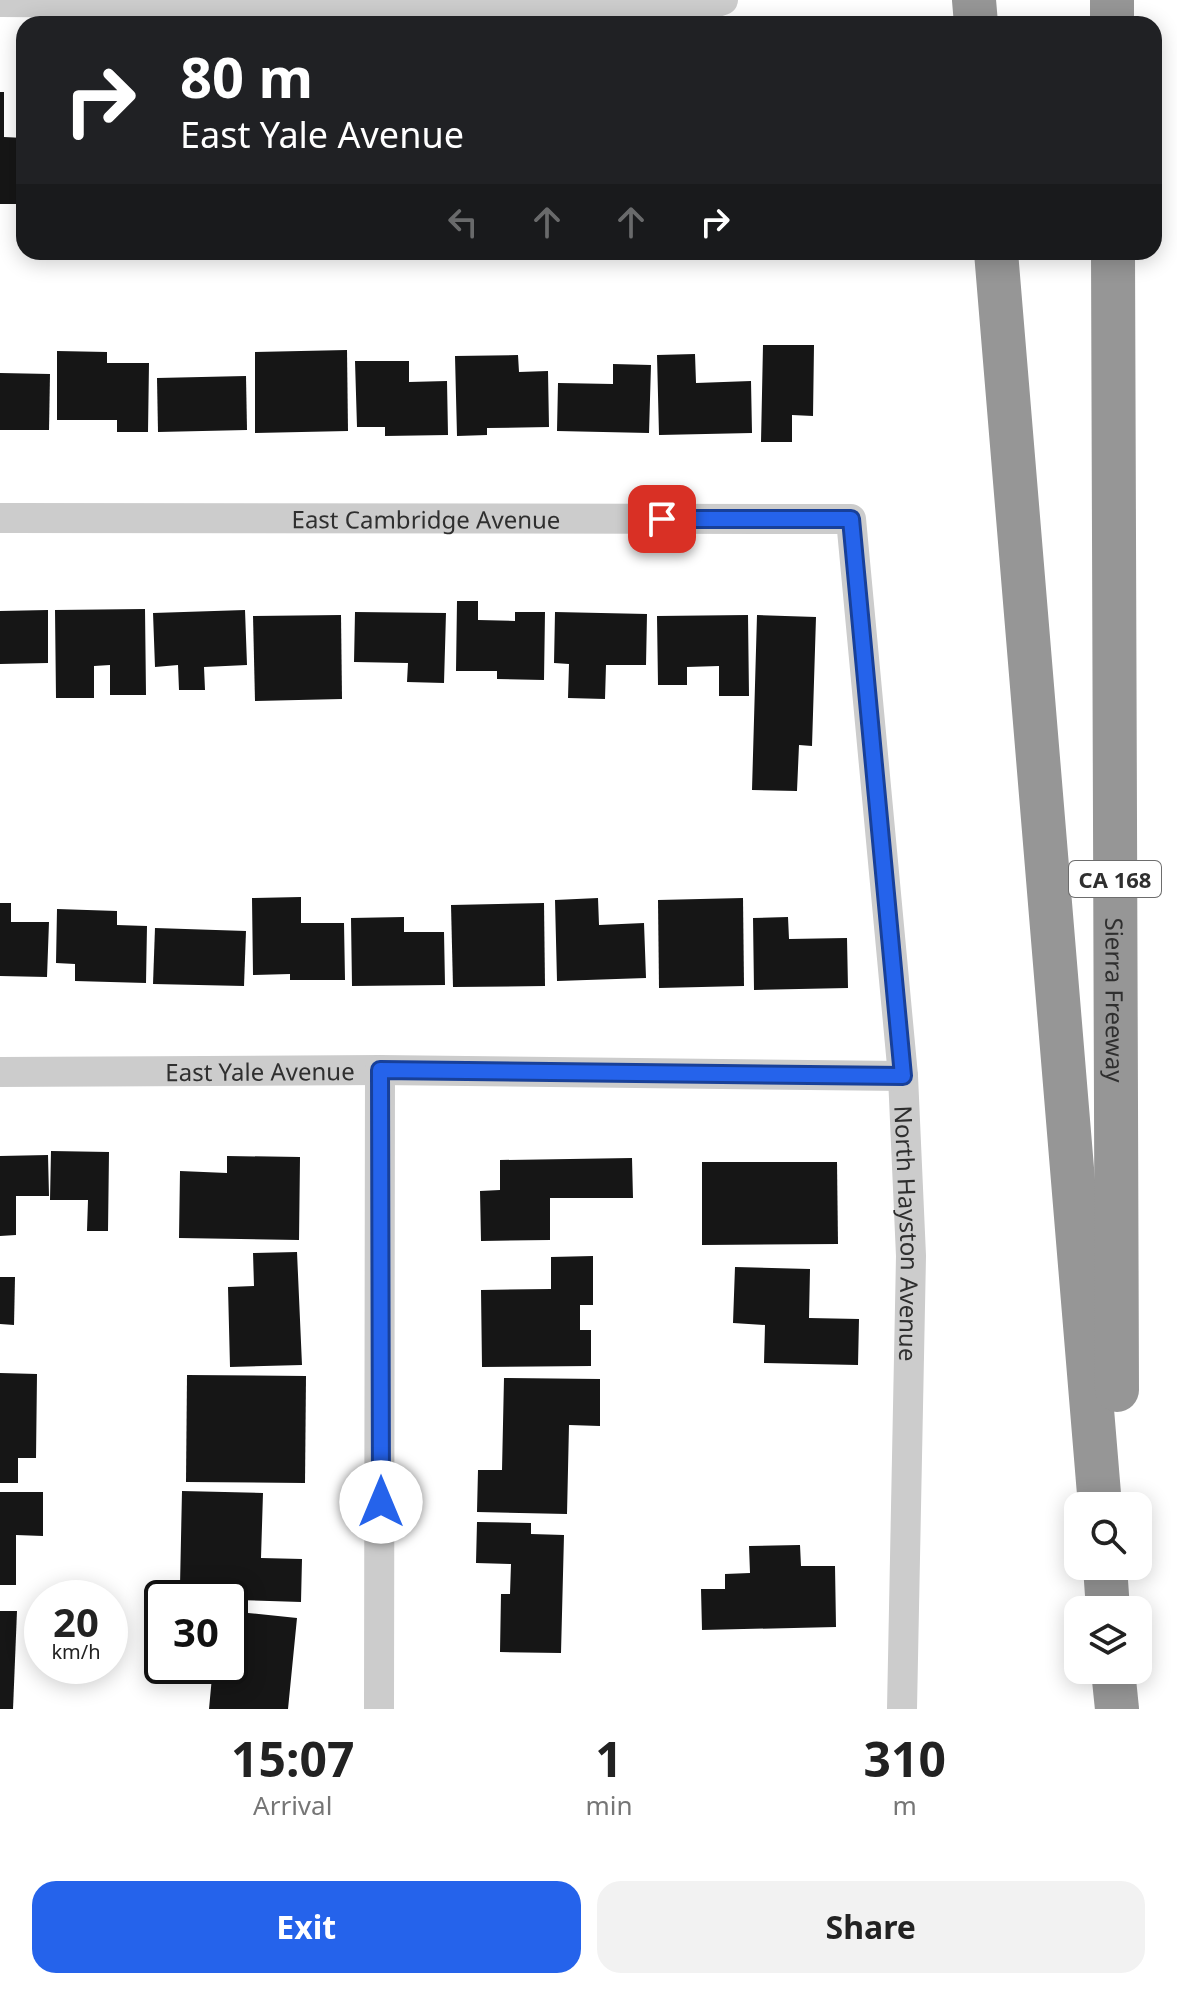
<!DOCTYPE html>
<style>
:root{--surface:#fff;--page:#f2f2f2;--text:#222;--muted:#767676;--accent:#2563eb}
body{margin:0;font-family:"Noto Sans",sans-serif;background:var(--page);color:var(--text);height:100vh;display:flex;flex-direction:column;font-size:30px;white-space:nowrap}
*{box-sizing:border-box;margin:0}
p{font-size:26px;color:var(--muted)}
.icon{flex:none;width:44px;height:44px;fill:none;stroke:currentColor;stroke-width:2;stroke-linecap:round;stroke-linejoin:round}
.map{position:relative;height:1709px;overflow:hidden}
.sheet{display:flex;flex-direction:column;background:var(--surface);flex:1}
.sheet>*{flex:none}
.guide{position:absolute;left:16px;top:16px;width:1146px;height:244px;border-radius:24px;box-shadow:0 4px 20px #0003;background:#202124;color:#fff;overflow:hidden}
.buttons{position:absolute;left:1064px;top:1492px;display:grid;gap:16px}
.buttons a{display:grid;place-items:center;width:88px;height:88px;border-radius:16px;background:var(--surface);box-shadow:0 4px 20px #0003;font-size:40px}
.speed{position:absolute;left:24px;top:1580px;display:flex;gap:16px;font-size:40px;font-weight:700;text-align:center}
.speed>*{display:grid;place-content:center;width:104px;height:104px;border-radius:50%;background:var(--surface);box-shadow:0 4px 20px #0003;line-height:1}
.speed small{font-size:20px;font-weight:400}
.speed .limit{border:4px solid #111;border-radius:12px;background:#fff;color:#111}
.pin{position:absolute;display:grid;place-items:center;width:68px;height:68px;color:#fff;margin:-34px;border-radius:16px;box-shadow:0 4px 12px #0006}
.me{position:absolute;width:88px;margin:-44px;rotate:0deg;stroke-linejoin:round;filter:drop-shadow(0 0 6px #0008)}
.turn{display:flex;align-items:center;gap:28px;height:168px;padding:0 32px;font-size:36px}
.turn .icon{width:104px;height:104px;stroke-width:2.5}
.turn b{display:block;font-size:56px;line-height:68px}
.lanes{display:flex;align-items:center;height:76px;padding:0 32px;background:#0003;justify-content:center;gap:40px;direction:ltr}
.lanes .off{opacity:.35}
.eta{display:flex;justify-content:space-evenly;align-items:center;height:136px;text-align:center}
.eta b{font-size:48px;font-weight:700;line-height:56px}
.cta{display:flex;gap:16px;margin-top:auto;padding:16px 32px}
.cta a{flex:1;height:92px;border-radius:24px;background:var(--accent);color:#fff;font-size:32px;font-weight:700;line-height:92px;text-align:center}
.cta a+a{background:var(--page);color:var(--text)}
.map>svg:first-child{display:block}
.building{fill:#161616}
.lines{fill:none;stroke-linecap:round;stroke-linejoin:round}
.minor{stroke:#ccc;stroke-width:30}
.motorway{stroke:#969696;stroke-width:44}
.route-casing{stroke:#184099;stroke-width:20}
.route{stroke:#2563eb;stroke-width:14}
.labels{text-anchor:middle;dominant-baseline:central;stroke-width:8;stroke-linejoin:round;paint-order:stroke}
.shield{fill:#fff;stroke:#6d6d6d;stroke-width:2}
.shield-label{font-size:22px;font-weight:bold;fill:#2f2f2f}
.street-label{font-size:24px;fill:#2f2f2f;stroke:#fff}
</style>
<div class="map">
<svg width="1177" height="1709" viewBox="0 0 1177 1709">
<rect width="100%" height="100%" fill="#fff"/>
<!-- building -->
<g class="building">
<polygon points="0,92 4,92 4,137 24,138 24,204 0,204"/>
<polygon points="763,345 814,345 813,416 792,415 792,442 761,442"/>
<polygon points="347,350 348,431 255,433 255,352"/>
<polygon points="57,351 107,352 107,363 149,363 148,432 117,432 117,420 57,420"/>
<polygon points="695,354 696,383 751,381 752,433 659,435 657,355"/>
<polygon points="518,355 519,372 548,371 549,427 487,428 487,435 457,436 455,356"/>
<polygon points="355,361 409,361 409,382 447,381 448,435 385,436 385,427 357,427"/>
<polygon points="613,364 651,365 649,433 557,431 558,383 613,384"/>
<polygon points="0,373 50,374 49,430 0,430"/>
<polygon points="246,376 247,430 158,432 157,378"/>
<polygon points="457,601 478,601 478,620 515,621 515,612 545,612 544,680 497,679 497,671 456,671"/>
<polygon points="145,609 146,695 110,695 110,665 94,666 94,698 56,698 55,610"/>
<polygon points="48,610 48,663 0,664 0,611"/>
<polygon points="245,610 247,665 204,667 205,690 179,690 178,665 155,667 153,613"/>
<polygon points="355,612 446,613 444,683 407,682 408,663 354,662"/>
<polygon points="555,612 647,614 646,665 606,665 605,699 568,698 569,664 554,663"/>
<polygon points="341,615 342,699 255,701 253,616"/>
<polygon points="748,615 749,696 719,696 719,666 687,667 687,685 658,685 657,616"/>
<polygon points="757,615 816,617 812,746 799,745 797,791 752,790"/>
<polygon points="301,897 301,923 344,923 345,980 290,980 290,974 253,975 252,898"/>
<polygon points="598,898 599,925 644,923 646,978 557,981 555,900"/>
<polygon points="743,898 744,986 659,988 658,900"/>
<polygon points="0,903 11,903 11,922 49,922 47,977 0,976"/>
<polygon points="544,903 545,986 453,987 451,905"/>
<polygon points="57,909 117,911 117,925 147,926 146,983 75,981 75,964 56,963"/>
<polygon points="404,917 404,932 444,932 445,985 352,986 351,918"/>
<polygon points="788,917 789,939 847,938 848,988 754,990 753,918"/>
<polygon points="155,928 246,931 244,986 153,984"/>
<polygon points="51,1151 109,1152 108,1231 87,1231 88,1200 50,1200"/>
<polygon points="48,1155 49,1196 16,1196 16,1235 0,1236 0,1156"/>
<polygon points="227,1156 300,1157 299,1240 179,1238 180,1171 227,1173"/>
<polygon points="632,1158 633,1198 550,1198 550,1240 481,1241 480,1191 500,1190 500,1160"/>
<polygon points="702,1162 837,1162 838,1244 702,1245"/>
<polygon points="297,1252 302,1365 230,1367 228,1287 254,1286 253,1253"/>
<polygon points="593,1256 593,1305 580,1305 580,1330 591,1330 591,1366 482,1367 481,1290 551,1289 551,1257"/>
<polygon points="735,1267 810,1269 809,1318 859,1319 858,1365 764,1363 765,1325 733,1323"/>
<polygon points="0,1277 15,1277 14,1325 0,1324"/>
<polygon points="0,1373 37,1374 36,1458 18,1458 18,1483 0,1483"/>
<polygon points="187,1375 306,1376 305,1483 186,1482"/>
<polygon points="504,1378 600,1379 600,1426 569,1425 567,1514 477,1512 478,1470 502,1470"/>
<polygon points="182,1491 263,1493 261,1558 302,1559 301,1602 236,1600 236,1588 180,1586"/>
<polygon points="0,1492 43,1492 43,1536 16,1535 16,1585 0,1585"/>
<polygon points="477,1522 531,1523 531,1534 564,1535 561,1653 500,1652 501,1594 510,1594 511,1564 476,1563"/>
<polygon points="800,1545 801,1566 835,1566 836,1627 702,1630 701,1589 725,1589 725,1574 750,1573 749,1546"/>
<polygon points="0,1611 17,1611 13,1709 0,1709"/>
<polygon points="248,1613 297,1618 288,1709 209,1709 213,1666 230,1666 230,1643 244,1644"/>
</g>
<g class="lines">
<!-- minor -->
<g class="minor">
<polyline points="0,2 497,6 711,4 723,0"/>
<path id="s1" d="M 0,518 L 851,519 L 903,1076 L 911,1256 L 902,1709"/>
<path id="s2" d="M 0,1072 L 380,1070 L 903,1076"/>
<polyline points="379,1709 380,1070"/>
</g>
<!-- motorway -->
<g class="motorway">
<polyline points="974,0 976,24"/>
<polyline points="1112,0 1112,24"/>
<polyline points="996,252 1100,1506"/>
<path id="s3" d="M 1113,252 L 1117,1390"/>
<polyline points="1105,1566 1108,1610"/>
<polyline points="1113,1670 1117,1709"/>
</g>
</g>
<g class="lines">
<!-- route casing -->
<g class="route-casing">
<polyline id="route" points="381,1502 380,1070 903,1076 851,519 662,519"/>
</g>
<!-- route -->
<use href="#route" class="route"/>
</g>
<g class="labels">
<!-- shield labels -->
<rect class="shield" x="1069" y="861" width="92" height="36" rx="6"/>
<g class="shield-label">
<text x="1115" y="879">CA 168</text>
</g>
<!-- street labels -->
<g class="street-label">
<text stroke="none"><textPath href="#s1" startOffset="426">East Cambridge Avenue</textPath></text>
<text stroke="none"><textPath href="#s3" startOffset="748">Sierra Freeway</textPath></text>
<text stroke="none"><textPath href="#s2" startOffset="260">East Yale Avenue</textPath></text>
<text stroke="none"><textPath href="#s1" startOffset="1568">North Hayston Avenue</textPath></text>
</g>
</g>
</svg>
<div class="buttons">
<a><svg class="icon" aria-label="search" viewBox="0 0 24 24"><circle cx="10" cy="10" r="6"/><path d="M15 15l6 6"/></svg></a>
<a><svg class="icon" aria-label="layers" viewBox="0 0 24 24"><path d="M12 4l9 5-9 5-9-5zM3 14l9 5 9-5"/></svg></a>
</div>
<div class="speed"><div>20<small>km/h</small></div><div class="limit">30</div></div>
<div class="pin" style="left:662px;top:519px;background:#d93025"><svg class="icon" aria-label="arrive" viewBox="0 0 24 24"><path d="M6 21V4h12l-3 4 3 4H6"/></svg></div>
<svg class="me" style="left:381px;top:1502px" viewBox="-20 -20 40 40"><circle r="19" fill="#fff"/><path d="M0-13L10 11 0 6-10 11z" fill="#2563eb"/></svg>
<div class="guide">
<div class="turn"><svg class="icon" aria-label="right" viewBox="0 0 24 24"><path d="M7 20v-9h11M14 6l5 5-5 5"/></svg><div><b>80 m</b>East Yale Avenue</div></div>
<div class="lanes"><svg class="icon off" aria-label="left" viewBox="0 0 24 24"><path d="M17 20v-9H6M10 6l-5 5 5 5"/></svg><svg class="icon off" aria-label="ahead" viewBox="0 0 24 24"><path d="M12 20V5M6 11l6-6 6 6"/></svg><svg class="icon off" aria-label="ahead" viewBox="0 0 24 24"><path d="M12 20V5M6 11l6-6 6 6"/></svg><svg class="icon" aria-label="right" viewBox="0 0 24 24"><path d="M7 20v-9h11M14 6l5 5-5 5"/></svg></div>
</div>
</div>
<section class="sheet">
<div class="eta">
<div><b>15:07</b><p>Arrival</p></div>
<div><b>1</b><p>min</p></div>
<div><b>310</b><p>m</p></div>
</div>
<div class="cta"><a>Exit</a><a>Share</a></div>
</section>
